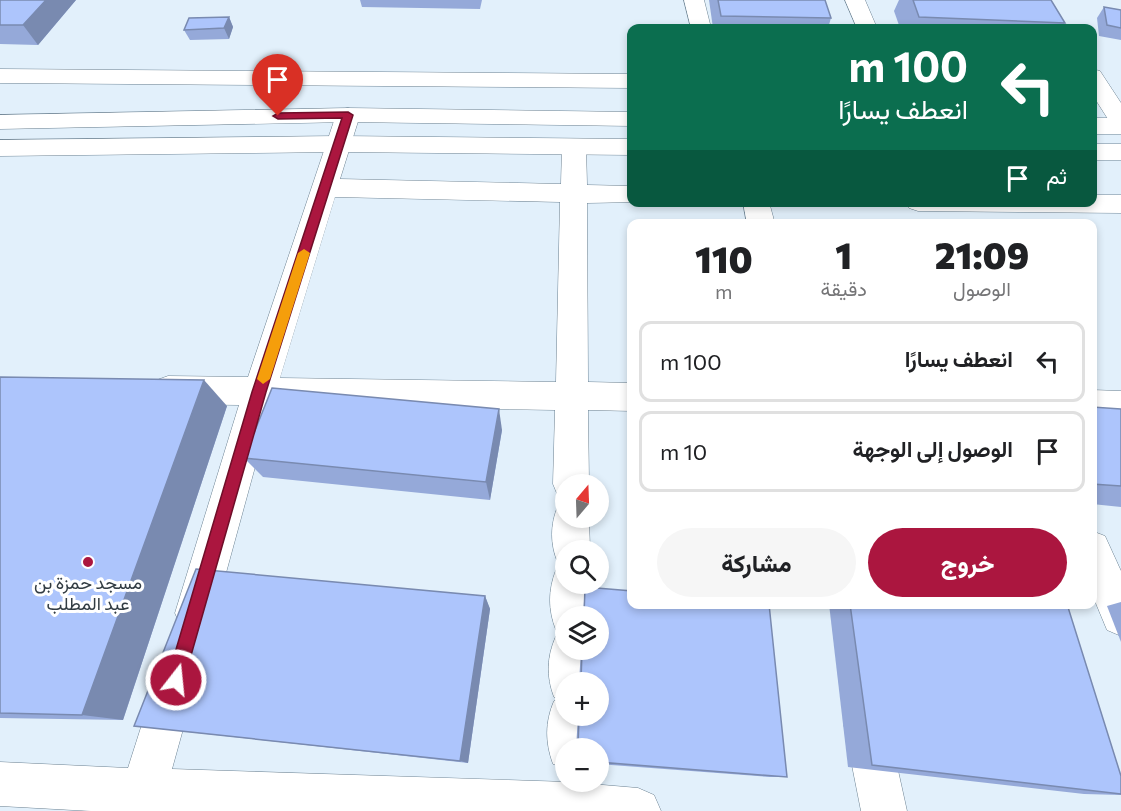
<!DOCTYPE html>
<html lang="ar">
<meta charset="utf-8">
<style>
:root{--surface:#fff;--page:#f6f6f6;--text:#202124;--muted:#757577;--line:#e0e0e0;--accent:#ab163f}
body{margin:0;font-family:Commissioner,Vazirmatn,sans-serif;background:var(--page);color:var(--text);direction:rtl;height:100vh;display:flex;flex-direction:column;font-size:22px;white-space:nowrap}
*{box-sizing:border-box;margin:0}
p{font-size:20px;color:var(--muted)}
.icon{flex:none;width:33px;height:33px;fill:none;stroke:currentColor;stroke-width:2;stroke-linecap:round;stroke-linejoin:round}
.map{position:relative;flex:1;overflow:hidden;direction:ltr}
.sheet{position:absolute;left:627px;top:219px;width:470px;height:390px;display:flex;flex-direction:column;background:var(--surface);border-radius:12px;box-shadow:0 3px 9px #0003;direction:rtl}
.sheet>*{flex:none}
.top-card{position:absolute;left:627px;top:24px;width:470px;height:183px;border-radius:12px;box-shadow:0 3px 9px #0003;direction:rtl;background:#0b6e4f;color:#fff;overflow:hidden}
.needle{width:39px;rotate:19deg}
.fabs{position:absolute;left:555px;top:474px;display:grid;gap:12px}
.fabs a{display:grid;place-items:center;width:54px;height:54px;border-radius:50%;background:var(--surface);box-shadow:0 3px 9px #0003;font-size:30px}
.pin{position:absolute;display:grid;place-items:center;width:51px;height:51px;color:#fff;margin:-62px -26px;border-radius:50% 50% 50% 0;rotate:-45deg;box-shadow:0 0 6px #0007}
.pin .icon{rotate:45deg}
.me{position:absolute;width:66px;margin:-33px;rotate:16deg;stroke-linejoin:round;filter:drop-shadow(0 0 4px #0008)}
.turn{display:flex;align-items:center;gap:21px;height:126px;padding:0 30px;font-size:27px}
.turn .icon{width:78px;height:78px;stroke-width:2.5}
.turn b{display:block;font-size:42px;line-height:51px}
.then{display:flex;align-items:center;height:57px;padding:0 30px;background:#0003;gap:12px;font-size:22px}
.eta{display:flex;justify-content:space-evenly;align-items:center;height:102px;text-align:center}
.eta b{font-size:36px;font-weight:800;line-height:42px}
.button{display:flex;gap:12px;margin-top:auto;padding:12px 30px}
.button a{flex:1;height:69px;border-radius:36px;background:var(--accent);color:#fff;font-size:24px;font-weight:800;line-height:69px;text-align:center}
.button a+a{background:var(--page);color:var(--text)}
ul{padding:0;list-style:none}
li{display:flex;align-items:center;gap:18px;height:81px;margin:0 12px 9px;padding:0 18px;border:3px solid var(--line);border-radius:12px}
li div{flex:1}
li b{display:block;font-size:22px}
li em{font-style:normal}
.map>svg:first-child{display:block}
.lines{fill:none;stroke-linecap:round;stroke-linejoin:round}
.minor-casing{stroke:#6c8292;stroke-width:1}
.major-casing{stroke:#6c8292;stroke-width:1}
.minor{fill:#fff;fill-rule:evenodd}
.major{fill:#fff;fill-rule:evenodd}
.wall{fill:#95a9d9}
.shaded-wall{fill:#798ab0}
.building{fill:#adc5fc;stroke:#798ab0;stroke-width:1.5}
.route{fill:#ab163f;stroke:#6f0e29;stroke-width:1.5}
.slow{fill:#f59e0b}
.poi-dot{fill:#ab163f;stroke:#fff;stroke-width:2}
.labels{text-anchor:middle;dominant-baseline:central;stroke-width:6;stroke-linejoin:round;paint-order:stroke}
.poi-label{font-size:18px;fill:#323c43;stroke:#fff}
</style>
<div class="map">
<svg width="1121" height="811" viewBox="0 0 1121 811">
<rect width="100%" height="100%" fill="#e2f0fb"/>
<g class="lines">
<!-- minor casing -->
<g class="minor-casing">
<g id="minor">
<polygon points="684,0 704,0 711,28 691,28"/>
<polygon points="845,0 865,0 877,28 857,28"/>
<polygon points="0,69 632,74 632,88 0,83"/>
<polygon points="1092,69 1100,71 1121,103 1121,129 1113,127 1092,94"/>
<path d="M 348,108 L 356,110 L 360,115 L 340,179 L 561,184 L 562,147 L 565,141 L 574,139 L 583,141 L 586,147 L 587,185 L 632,186 L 632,202 L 637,202 L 587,203 L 588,382 L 632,383 L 632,411 L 588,410 L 589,484 L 566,484 L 566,498 L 558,496 L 553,484 L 555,410 L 272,405 L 215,613 L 209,627 L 195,633 L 181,627 L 175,613 L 239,405 L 168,404 L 157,400 L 152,390 L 157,380 L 168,376 L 248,377 L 336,115 L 340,110 ZM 335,197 L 560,202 L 556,382 L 280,378 Z"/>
<polygon points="1092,195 1121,195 1121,213 918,211 909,208 905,202 1092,202"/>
<polygon points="743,202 769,202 775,224 747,224"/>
<polygon points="1092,390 1121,391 1121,419 1092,418"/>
<path d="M 566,503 L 566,518 L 589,518 L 590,550 L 566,550 L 566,566 L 558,563 C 550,545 550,524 558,506 Z"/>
<polygon points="1092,531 1105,536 1121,571 1121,636 1107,630 1092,594"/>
<path d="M 566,567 L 566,584 L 589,584 L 590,616 L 566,616 L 566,650 L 590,650 L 590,682 L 566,682 L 566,716 L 590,716 L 591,748 L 566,748 L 566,768 L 553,764 C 545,742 545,722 554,701 L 559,699 L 554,697 C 546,676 547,656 556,636 L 563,633 L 556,630 C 548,610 548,590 556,570 Z"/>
<polygon points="174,665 189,671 195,686 172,769 568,782 638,788 654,795 661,811 91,811 0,806 0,762 128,768 159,671"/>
<polygon points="866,703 881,710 888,725 907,811 861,811 844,725 851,710"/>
</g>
</g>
<!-- major casing -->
<g class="major-casing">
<g id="major">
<polygon points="348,108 632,112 632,126 348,122 0,129 0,115"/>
<rect x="1092" y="118" width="29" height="16"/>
<polygon points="339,136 632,139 632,155 339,152 0,156 0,140"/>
<rect x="1092" y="144" width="29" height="16"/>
</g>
</g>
<!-- minor -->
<use href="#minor" class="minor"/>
<!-- major -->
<use href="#major" class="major"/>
</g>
<!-- wall -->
<g class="wall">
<polygon points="0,0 76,0 38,45 0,44"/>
<polygon points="360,0 482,0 480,9 362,7"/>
<polygon points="709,0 825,0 831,18 828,28 713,28"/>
<polygon points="899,0 1051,0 1065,23 1062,28 900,28 894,11"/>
<polygon points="1104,7 1121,10 1121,40 1099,36 1097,18"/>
<polygon points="229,17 233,27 229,39 190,40 184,30"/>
<polygon points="0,377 227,406 123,720 0,718"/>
<polygon points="1092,407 1121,409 1121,507 1092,504"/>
<polygon points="502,430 490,500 263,477 244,458"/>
<polygon points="585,587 787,777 770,777 598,764 598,748 576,748 578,716 598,716 598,682 579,682 581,650 598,650 598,616 583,616"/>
<polygon points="485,596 490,609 468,763 134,726"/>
<polygon points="1121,602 1121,642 1107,606"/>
<polygon points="829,604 1067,604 1121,776 1121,795 1084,794 848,767"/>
</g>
<!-- shaded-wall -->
<g class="shaded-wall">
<polygon points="46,0 76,0 38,45 23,25"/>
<polygon points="229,17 233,27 229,39 224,28"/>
<polygon points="204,380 227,406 123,720 82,715"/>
<polygon points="499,409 502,430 490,500 486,482"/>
<polygon points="485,596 490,609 468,763 460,761"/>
</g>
<!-- building -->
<g class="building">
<polygon points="0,0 46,0 23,25 0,25"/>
<polygon points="718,0 825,0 831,18 721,16"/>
<polygon points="913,0 1051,0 1065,23 919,17"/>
<polygon points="1104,7 1121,10 1121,28 1107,25"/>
<polygon points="229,17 224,28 184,30 189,18"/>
<polygon points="0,377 204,380 82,715 0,713"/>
<polygon points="272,388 499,409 486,482 244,458"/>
<polygon points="1092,407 1121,409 1121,486 1092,484"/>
<polygon points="196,569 485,596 460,761 134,726"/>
<polygon points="585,587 632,591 632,604 769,604 787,777 598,762 598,748 578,748 579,716 598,716 598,682 581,682 582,650 598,650 598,616 584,616"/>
<polygon points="850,604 1067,604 1121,776 1121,794 872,765"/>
</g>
<!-- route -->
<polygon class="route" points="348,112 353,115 266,392 184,680 182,686 176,689 170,686 167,680 252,392 342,118 278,119 273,116 278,113"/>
<!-- slow -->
<polygon class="slow" points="304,249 310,253 270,379 263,384 257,379 298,253"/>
<!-- markers -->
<circle class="poi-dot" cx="88" cy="562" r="6"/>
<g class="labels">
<!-- poi labels -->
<g class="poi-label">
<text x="88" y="582">مسجد حمزة بن<tspan x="88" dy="21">عبد المطلب</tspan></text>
</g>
</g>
</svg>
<div class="fabs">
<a><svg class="needle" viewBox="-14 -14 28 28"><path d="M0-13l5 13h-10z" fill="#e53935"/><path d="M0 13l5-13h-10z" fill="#757577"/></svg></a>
<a><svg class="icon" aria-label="search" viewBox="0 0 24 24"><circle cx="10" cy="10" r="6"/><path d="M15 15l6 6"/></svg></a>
<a><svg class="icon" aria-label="layers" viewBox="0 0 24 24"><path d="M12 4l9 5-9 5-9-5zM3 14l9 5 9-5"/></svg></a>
<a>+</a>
<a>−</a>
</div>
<div class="pin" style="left:278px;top:116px;background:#d93025"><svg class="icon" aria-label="arrive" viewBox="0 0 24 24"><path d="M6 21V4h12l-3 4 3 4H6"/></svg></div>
<svg class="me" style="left:176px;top:680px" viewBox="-20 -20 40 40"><circle r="17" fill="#ab163f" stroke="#fff" stroke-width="3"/><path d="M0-11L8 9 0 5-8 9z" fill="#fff"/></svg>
<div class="top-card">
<div class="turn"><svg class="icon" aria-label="left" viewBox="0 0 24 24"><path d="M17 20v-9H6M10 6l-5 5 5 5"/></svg><div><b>100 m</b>انعطف يسارًا</div></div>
<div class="then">ثم<svg class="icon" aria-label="arrive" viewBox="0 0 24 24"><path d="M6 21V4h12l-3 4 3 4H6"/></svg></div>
</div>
<section class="sheet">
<div class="eta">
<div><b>21:09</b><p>الوصول</p></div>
<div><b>1</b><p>دقيقة</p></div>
<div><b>110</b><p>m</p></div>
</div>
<ul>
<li><svg class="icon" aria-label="left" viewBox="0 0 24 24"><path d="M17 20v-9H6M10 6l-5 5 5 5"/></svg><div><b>انعطف يسارًا</b></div><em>100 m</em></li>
<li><svg class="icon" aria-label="arrive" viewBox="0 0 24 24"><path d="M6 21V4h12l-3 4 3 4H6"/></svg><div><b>الوصول إلى الوجهة</b></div><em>10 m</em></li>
</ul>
<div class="button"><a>خروج</a><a>مشاركة</a></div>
</section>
</div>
